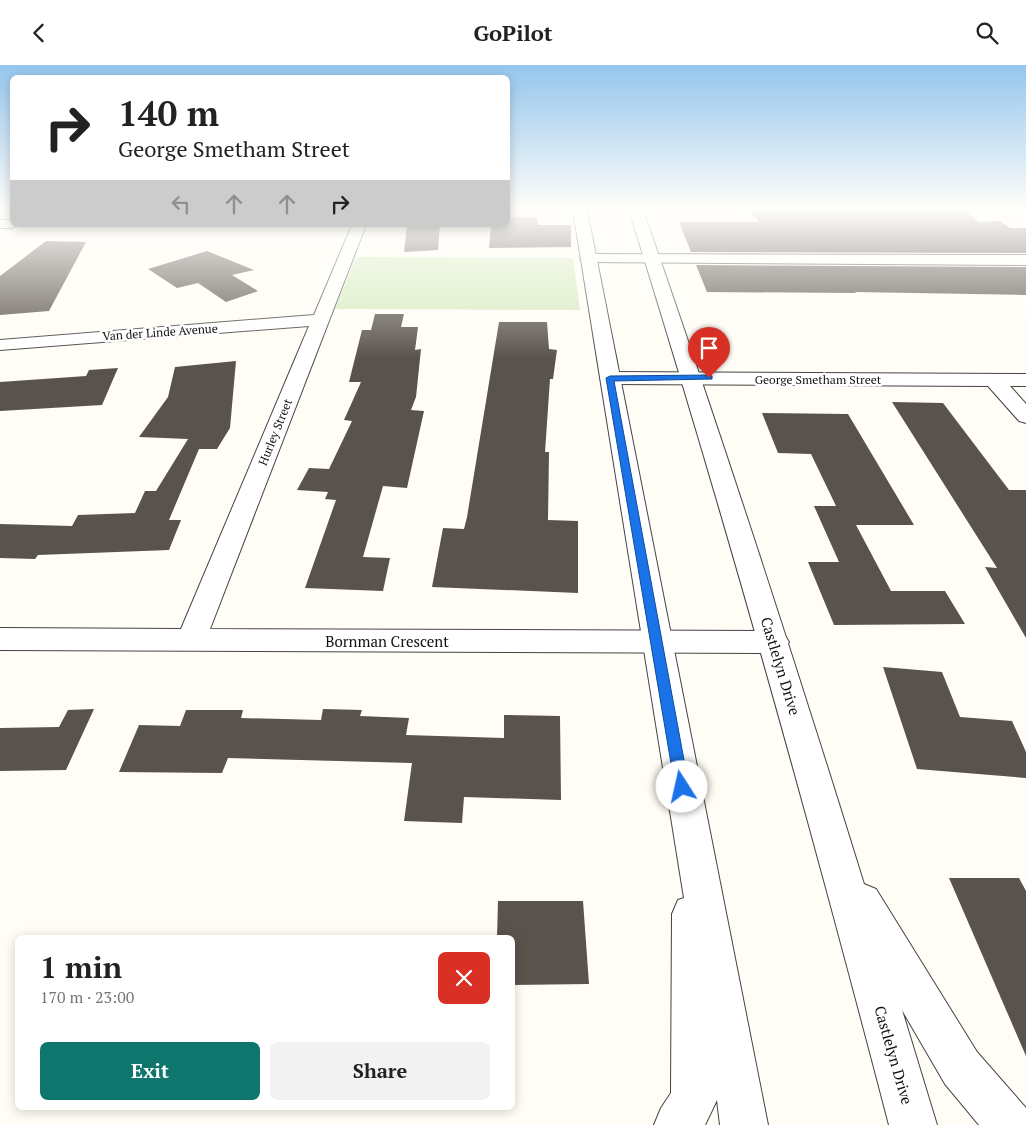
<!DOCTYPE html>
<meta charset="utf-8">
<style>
:root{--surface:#fff;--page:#f2f2f2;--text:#222;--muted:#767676;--accent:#0f766e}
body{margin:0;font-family:"PT Serif",serif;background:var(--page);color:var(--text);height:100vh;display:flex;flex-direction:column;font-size:19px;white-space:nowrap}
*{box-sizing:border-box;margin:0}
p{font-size:16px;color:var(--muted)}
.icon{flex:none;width:28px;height:28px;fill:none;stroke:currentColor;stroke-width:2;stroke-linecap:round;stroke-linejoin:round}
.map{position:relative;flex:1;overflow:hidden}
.side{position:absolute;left:15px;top:870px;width:500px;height:175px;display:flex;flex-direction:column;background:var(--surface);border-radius:8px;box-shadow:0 2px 12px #0003}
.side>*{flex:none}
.banner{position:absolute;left:10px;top:10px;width:500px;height:152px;border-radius:8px;box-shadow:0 2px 12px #0003;background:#fff;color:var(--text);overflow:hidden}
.pin{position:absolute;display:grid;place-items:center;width:42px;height:42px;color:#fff;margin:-51px -21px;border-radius:50% 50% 50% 0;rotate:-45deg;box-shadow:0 0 5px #0007}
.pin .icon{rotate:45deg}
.me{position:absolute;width:55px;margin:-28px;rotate:350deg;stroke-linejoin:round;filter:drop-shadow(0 0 4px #0008)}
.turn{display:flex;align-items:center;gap:18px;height:105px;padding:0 25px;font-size:22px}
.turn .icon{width:65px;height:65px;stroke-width:2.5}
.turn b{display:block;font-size:35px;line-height:42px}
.lanes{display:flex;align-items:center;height:48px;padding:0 25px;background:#0003;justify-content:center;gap:25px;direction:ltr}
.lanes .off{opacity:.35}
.round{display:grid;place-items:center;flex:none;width:52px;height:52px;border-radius:8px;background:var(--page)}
.head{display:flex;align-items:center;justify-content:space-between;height:85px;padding:0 25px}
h1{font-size:30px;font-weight:700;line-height:38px}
.cta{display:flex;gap:10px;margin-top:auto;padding:10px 25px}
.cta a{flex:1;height:58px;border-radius:8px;background:var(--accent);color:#fff;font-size:20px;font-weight:700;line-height:58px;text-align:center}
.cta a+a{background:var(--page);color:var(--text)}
header{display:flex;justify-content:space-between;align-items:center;height:65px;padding:0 25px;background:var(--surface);font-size:22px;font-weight:700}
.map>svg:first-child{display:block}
.green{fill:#d5ebbd}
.building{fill:#5a524d}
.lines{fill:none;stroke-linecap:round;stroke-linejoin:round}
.minor-casing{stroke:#444;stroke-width:2}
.tertiary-casing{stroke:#444;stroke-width:2}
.minor{fill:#fff;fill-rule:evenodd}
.tertiary{fill:#fff;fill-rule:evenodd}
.route{fill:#1a73e8;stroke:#114b97}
.labels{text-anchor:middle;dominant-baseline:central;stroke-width:5;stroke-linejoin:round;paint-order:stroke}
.far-street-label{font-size:12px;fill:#111;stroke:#fff}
.street-label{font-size:15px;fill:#111;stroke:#fff}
</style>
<header><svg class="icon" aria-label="back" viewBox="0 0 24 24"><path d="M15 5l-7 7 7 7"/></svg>GoPilot<svg class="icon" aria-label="search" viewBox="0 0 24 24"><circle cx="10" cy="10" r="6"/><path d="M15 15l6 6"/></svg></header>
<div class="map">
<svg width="1026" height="1060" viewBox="0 0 1026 1060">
<rect width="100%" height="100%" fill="#fffdf5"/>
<!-- green -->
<polygon class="green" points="356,192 573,193 580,245 335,244"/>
<!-- building -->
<g class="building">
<polygon points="748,145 964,145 979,157 1000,156 1010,163 1026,163 1026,188 691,187 679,157 760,157"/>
<polygon points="509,152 537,152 538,160 571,160 571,182 489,183 491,160 508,160"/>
<polygon points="407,160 440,160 438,185 404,187"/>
<polygon points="46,176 86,177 49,246 0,250 0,211"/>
<polygon points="207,186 254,205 232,210 258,226 226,237 198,218 177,223 148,204"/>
<polygon points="696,200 1026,202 1026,230 855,227 856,228 707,227"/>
<polygon points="375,249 404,249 401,262 418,262 415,285 421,284 416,332 411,345 424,346 407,423 383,421 363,492 390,493 383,526 305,523 336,435 325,434 328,427 297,425 309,403 329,404 352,356 344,355 361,317 349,317 362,265 371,265"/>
<polygon points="499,257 547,257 549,284 557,285 553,314 550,314 545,387 549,387 548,455 578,456 578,528 432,522 443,463 464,464 467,452"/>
<polygon points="236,296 230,363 217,384 199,384 169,455 181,455 169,485 38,490 35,494 0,493 0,459 72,461 78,450 135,448 145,426 156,426 188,374 139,372 168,332 175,302"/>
<polygon points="118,303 102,340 0,346 0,317 86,311 89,305"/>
<polygon points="892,337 943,338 1009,425 1026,425 1026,573 985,502 997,503"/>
<polygon points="762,348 848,349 914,460 856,460 891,526 945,526 965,559 834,560 808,497 839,497 814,441 836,441 811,389 778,388"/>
<polygon points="883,602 942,607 960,652 1012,656 1026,687 1026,713 917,704"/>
<polygon points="94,644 66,705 0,706 0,663 59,662 68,645"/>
<polygon points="323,644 362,645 360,651 409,653 406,670 504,673 504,650 560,651 561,735 464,732 462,758 404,756 412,698 228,693 222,708 119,707 139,660 180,661 186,645 243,645 241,653 321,655"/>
<polygon points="949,813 1019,813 1026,826 1026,991"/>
<polygon points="498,836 583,836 589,919 512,920 512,872 497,872"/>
</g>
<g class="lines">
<!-- minor casing -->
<g class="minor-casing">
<g id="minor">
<polygon points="0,155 12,155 12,160 18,160 12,163 0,163"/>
<polygon points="352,160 366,160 210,564 774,566 784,569 789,577 784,585 774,588 0,585 0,563 181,564 309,261 0,285 0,275 314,250"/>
<polygon points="588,189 1026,190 1026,200 583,197 580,194 583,191"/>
<polygon points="610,307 1026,309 1026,321 1010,321 1026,339 1026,358 1019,356 988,321 610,319 603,317 600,313 603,309"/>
</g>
</g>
<!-- tertiary casing -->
<g class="tertiary-casing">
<g id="tertiary">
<polygon points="573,145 587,145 768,1060 720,1060 717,1035 705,1060 654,1060 661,1043 671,1028 672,849 678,835 684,833"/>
<path d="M 629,145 L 643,145 C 721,369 794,593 864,819 L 876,824 L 977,987 L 1026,1043 L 1026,1060 L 979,1060 L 945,1019 L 902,945 L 937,1060 L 889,1060 C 809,753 724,448 629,145 Z"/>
</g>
</g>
<!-- minor -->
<use href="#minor" class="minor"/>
<!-- tertiary -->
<use href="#tertiary" class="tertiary"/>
</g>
<!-- sky -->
<linearGradient id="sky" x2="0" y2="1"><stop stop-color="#95c6ee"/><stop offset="0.49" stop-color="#fffefa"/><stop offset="1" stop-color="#fffefa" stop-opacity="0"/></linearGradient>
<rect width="1026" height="294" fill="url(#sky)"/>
<!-- route -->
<polygon class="route" points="709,310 712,311 712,314 614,316 689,722 687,726 682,728 677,726 675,722 606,313 610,311"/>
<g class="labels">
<!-- far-street labels -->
<g class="far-street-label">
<text transform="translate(160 267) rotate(-4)">Van der Linde Avenue</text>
<text x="818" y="314">George Smetham Street</text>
<text transform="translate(275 367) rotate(-68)">Hurley Street</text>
</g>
<!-- street labels -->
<g class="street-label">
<text x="387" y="576">Bornman Crescent</text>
<text transform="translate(781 601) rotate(73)">Castlelyn Drive</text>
<text transform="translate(894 990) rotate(74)">Castlelyn Drive</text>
</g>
</g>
</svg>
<div class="pin" style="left:709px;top:313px;background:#d93025"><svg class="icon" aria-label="arrive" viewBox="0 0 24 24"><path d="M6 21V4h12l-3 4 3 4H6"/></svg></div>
<svg class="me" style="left:682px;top:722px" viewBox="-20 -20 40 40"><circle r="19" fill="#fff"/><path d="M0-13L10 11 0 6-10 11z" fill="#1a73e8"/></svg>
<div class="banner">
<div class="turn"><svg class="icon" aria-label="right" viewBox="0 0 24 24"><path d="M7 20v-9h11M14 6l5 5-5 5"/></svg><div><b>140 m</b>George Smetham Street</div></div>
<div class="lanes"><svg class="icon off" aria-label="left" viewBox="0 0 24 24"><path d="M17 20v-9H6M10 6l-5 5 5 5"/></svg><svg class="icon off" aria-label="ahead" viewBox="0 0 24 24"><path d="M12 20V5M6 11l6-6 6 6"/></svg><svg class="icon off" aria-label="ahead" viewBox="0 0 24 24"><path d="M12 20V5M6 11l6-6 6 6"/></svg><svg class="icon" aria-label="right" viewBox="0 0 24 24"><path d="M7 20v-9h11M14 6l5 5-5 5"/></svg></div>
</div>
<section class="side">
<div class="head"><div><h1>1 min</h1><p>170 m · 23:00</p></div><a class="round" style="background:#d93025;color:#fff"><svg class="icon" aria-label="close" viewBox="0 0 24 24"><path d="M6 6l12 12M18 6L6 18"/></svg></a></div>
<div class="cta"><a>Exit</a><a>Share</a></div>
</section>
</div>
